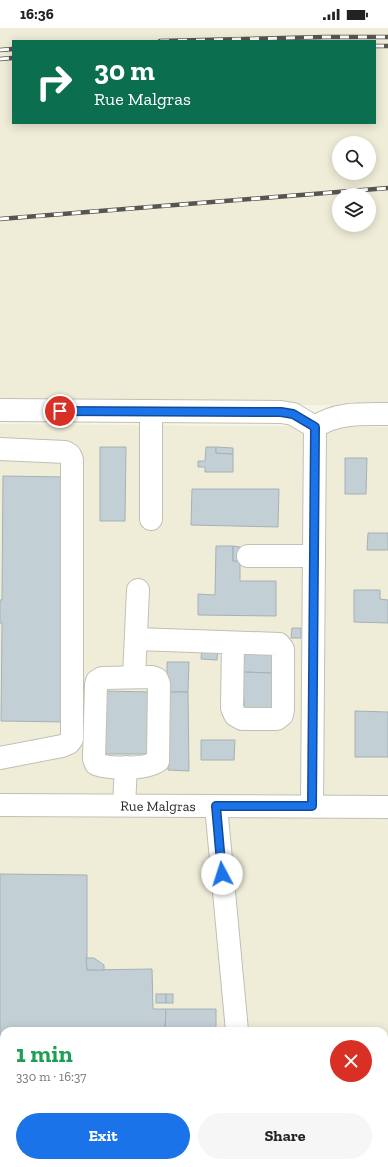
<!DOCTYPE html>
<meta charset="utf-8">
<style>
:root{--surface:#fff;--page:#f6f6f6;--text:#222;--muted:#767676;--accent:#1a73e8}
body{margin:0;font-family:"Zilla Slab",serif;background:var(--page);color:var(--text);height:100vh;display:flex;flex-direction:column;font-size:15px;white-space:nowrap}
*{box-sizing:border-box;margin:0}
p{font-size:13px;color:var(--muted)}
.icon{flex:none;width:22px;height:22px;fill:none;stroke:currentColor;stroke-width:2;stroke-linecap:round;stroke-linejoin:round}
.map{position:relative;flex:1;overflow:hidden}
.sheet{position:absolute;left:0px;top:999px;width:388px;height:140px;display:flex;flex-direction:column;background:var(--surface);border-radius:12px 12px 0 0;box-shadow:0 2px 10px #0003}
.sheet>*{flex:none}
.hud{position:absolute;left:12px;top:12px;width:364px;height:84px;border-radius:0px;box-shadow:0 2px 10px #0003;background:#0b6e4f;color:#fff;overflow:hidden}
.controls{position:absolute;left:332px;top:108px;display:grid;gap:8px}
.controls a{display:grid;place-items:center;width:44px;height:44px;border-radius:50%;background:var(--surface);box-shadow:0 2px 10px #0003;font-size:20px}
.pin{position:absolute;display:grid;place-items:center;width:34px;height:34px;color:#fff;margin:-17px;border:2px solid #fff;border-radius:50%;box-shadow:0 1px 4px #0007}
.me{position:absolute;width:44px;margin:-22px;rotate:355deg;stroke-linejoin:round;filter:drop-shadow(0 0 3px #0008)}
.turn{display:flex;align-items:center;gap:14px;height:84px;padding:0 16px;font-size:18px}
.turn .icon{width:52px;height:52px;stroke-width:2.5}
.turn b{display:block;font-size:28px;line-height:34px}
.round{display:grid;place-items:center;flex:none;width:42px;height:42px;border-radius:21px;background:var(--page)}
.summary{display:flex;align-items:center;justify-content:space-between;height:68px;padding:0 16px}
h1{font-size:24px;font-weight:700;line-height:30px;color:#1e9e55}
.cta{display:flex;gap:8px;margin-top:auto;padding:8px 16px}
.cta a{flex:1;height:46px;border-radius:24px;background:var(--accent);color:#fff;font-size:16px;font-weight:700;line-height:46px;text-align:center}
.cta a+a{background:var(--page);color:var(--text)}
.status{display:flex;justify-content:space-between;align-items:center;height:28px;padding:0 20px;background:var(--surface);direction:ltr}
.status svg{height:11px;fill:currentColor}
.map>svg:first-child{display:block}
.built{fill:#efedd8;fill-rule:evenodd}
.building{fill:#c2cfd5;stroke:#a4b1b7}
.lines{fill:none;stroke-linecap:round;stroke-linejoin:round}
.minor-casing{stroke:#c1c0b4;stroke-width:24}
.minor{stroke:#fff;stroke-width:22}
.rail-casing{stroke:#56554e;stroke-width:4.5}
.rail{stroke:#fff;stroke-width:3;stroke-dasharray:9;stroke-linecap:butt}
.route-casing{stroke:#114b97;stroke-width:10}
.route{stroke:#1a73e8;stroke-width:7}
.labels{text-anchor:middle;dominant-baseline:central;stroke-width:3;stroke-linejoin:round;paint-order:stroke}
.street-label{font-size:14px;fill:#262520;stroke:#fff}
</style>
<div class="status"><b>16:36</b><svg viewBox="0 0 49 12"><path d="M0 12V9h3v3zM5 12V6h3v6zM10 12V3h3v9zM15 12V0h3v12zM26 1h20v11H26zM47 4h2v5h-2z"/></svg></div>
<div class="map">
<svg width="388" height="1139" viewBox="0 0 388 1139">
<rect width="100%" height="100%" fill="#f6f5e8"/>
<!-- built -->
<g class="built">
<path d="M 0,0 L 388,0 L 388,378 L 0,374 ZM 13,13 L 375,13 L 375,95 L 13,95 ZM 339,115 L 369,115 L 369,145 L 339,145 ZM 339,167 L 369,167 L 369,197 L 339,197 Z"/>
<path d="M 0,396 L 388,399 L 388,1139 L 0,1139 ZM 4,1003 L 384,1003 L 384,1135 L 4,1135 Z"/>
</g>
<!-- building -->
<g class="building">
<polygon points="100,419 126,419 125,493 100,493"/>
<polygon points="206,419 216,419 216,425 233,426 233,444 205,444 205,439 198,439 198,433 205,433"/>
<polygon points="216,419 233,420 233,426 216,425"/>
<polygon points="345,430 367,430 366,466 345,466"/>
<polygon points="3,448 67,449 65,694 1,693 2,595 0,595 0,572 2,572"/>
<polygon points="192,461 279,461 278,499 191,497"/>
<polygon points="368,505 388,505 388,522 367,522"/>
<polygon points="216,518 233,518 233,533 240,533 240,553 276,553 276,588 198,587 198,566 215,567"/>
<polygon points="233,518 240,519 240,533 233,533"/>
<polygon points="354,562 380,562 380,571 388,572 388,595 354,594"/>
<polygon points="292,600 301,600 301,610 291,610"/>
<polygon points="202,618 218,618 217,632 201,631"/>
<polygon points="242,620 274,620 274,645 241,644"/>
<polygon points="167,634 189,634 188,664 167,664"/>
<polygon points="241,644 274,645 273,682 244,681 244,670 241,670"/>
<polygon points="103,663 153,664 152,726 102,726"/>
<polygon points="167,664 188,664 189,743 168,742"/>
<polygon points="355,683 388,684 388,729 355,729"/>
<polygon points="201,712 235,712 234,732 201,732"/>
<polygon points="0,846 87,847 87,942 152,941 153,981 166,981 165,1003 4,1003 4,1135 160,1135 160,1139 0,1139"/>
<polygon points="86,930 94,930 104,937 104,942 87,942"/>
<rect x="156" y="966" width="10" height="9"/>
<rect x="166" y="966" width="7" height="9"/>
<polygon points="166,981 216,981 216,1003 165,1003"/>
<rect x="160" y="1135" width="55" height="4"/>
</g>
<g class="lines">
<!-- minor casing -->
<g class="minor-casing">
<g id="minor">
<path d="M 0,382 L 281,384 L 293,386 L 315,399 C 337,384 363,386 388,386"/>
<polyline points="0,421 65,424 70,427 72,432 72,711 69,715 62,718 0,730"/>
<polyline points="151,491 151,383"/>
<polyline points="248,528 314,528"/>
<polyline points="136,611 279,616 283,621 283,681 282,687 277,691 242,691 235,687 232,680 233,615"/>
<polyline points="134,649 138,562"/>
<path d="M 152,649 L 157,651 L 159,656 L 158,733 C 145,742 111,741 96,736 L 94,731 L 96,657 L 97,653 L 102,650 Z"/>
<path id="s1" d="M 0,777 L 388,779"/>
<polyline points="124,777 126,739"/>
<polyline points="216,778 237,1003"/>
<polyline points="312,778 315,399"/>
<polyline points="248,1135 248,1139"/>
</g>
</g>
<!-- minor -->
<use href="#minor" class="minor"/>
<!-- rail casing -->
<g class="rail-casing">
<g id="rail">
<polyline points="160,13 325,9 388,9"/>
<polyline points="375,18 388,18"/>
<polyline points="0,22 13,21"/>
<polyline points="0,31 13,30"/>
<polyline points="0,191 388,160"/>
</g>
</g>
<!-- rail -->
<use href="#rail" class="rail"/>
</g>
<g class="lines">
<!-- route casing -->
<g class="route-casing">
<polyline id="route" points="60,383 281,384 293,386 315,399 312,778 216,778 222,846"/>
</g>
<!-- route -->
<use href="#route" class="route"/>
</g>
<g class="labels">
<!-- street labels -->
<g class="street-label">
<text stroke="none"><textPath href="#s1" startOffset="158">Rue Malgras</textPath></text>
</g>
</g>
</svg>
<div class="controls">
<a><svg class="icon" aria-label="search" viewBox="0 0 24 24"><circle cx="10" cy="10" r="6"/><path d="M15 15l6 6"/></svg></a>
<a><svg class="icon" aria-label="layers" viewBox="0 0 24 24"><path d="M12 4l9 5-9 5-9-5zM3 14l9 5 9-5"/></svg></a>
</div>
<div class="pin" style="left:60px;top:383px;background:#d93025"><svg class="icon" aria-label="arrive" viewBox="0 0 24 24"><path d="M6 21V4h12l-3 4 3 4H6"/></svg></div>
<svg class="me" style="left:222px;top:846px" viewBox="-20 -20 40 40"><circle r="19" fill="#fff"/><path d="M0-13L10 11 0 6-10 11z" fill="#1a73e8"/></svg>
<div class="hud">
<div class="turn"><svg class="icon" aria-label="right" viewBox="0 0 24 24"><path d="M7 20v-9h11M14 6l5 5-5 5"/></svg><div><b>30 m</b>Rue Malgras</div></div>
</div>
<section class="sheet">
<div class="summary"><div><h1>1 min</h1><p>330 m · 16:37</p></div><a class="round" style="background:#d93025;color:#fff"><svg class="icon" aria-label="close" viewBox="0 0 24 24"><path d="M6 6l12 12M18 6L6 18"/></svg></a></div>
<div class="cta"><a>Exit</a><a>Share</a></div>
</section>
</div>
